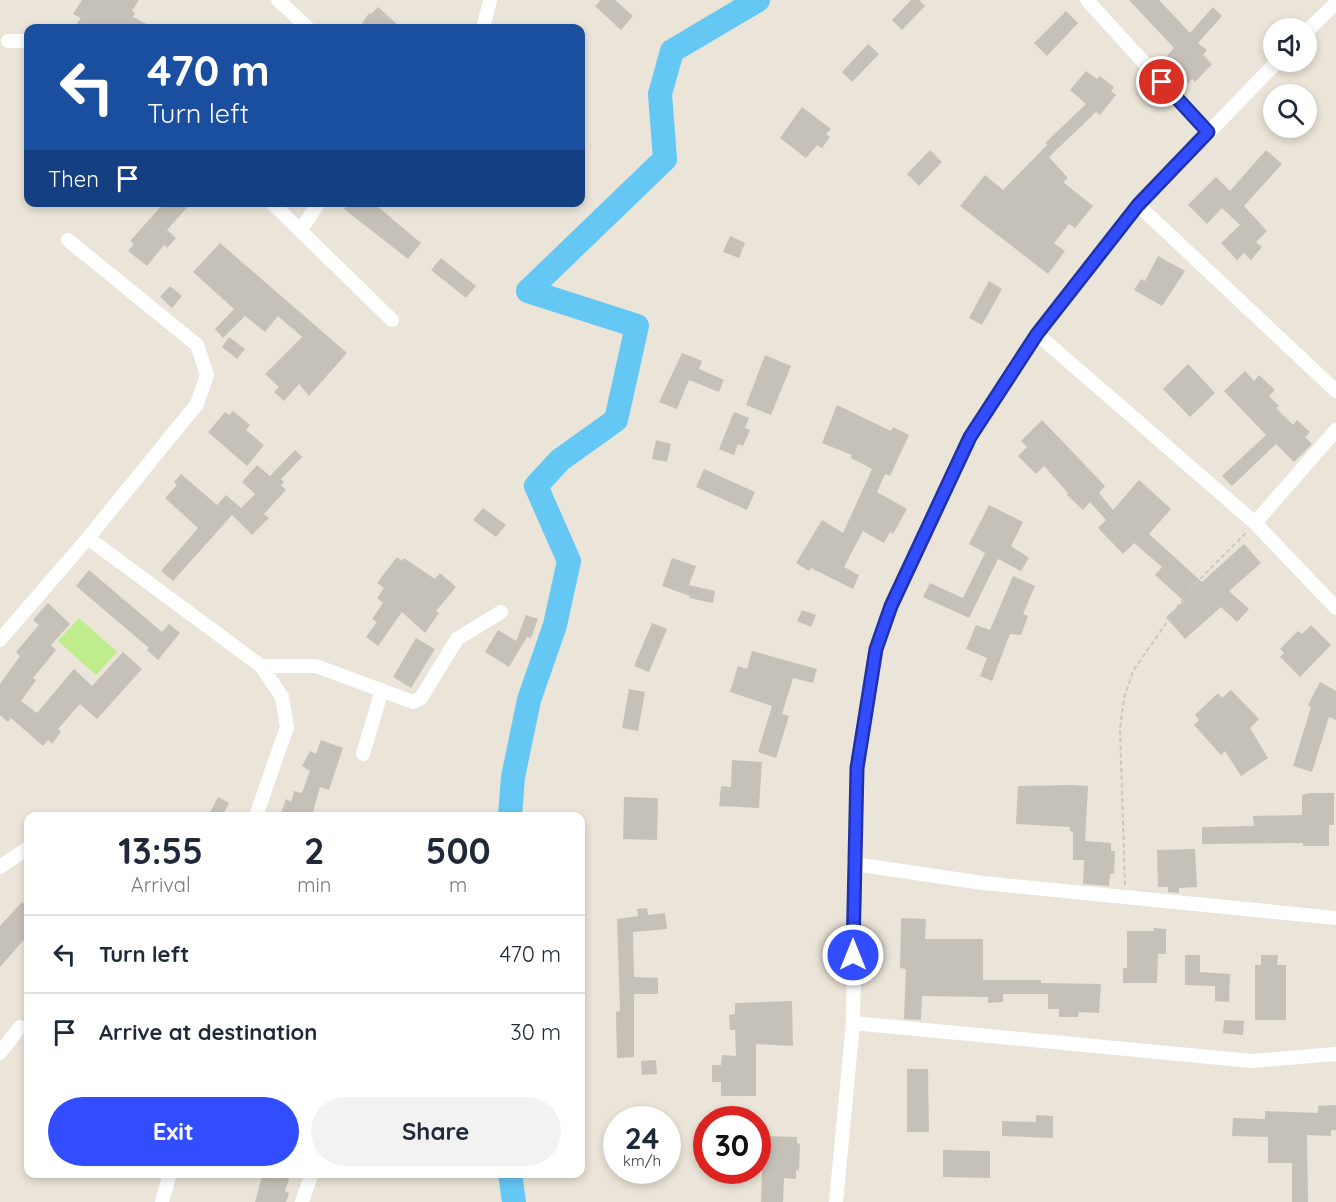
<!DOCTYPE html>
<style>
:root{--surface:#fff;--page:#f2f2f3;--text:#1f2937;--muted:#747a83;--line:#e0e1e3;--accent:#314dff}
body{margin:0;font-family:Quicksand,sans-serif;background:var(--page);color:var(--text);height:100vh;display:flex;flex-direction:column;font-size:22px;white-space:nowrap}
*{box-sizing:border-box;margin:0}
p{font-size:20px;color:var(--muted)}
.icon{flex:none;width:33px;height:33px;fill:none;stroke:currentColor;stroke-width:2;stroke-linecap:round;stroke-linejoin:round}
.map{position:relative;flex:1;overflow:hidden}
.details{position:absolute;left:24px;top:812px;width:561px;height:366px;display:flex;flex-direction:column;background:var(--surface);border-radius:12px;box-shadow:0 3px 9px #0003}
.details>*{flex:none}
.hud{position:absolute;left:24px;top:24px;width:561px;height:183px;border-radius:12px;box-shadow:0 3px 9px #0003;background:#1a4fa0;color:#fff;overflow:hidden}
.fabs{position:absolute;left:1263px;top:18px;display:grid;gap:12px}
.fabs a{display:grid;place-items:center;width:54px;height:54px;border-radius:50%;background:var(--surface);box-shadow:0 3px 9px #0003;font-size:30px}
.speed{position:absolute;left:603px;top:1106px;display:flex;gap:12px;font-size:30px;font-weight:700;text-align:center}
.speed>*{display:grid;place-content:center;width:78px;height:78px;border-radius:50%;background:var(--surface);box-shadow:0 3px 9px #0003;line-height:1}
.speed small{font-size:15px;font-weight:400}
.speed .limit{border:9px solid #d22;background:#fff;color:#111}
.pin{position:absolute;display:grid;place-items:center;width:51px;height:51px;color:#fff;margin:-26px;border:3px solid #fff;border-radius:50%;box-shadow:0 2px 6px #0007}
.me{position:absolute;width:66px;margin:-33px;rotate:0deg;stroke-linejoin:round;filter:drop-shadow(0 0 4px #0008)}
.turn{display:flex;align-items:center;gap:21px;height:126px;padding:0 24px;font-size:27px}
.turn .icon{width:78px;height:78px;stroke-width:2.5}
.turn b{display:block;font-size:42px;line-height:51px}
.then{display:flex;align-items:center;height:57px;padding:0 24px;background:#0003;gap:12px;font-size:22px}
.eta{display:flex;justify-content:space-evenly;align-items:center;height:102px;text-align:center}
.eta b{font-size:36px;font-weight:700;line-height:42px}
.cta{display:flex;gap:12px;margin-top:auto;padding:12px 24px}
.cta a{flex:1;height:69px;border-radius:36px;background:var(--accent);color:#fff;font-size:24px;font-weight:700;line-height:69px;text-align:center}
.cta a+a{background:var(--page);color:var(--text)}
ul{padding:0;list-style:none}
li{display:flex;align-items:center;gap:18px;height:78px;padding:0 24px;border-top:2px solid var(--line)}
li div{flex:1}
li b{display:block;font-size:22px}
li em{font-style:normal}
.map>svg:first-child{display:block}
.pitch{fill:#bfed8c}
.lines{fill:none;stroke-linecap:round;stroke-linejoin:round}
.river{stroke:#65c7f3;stroke-width:24}
.building{fill:#c6c1b8}
.path{stroke:#c7c7c7;stroke-width:2;stroke-dasharray:4.5 3;stroke-linecap:butt}
.minor{stroke:#fff;stroke-width:14}
.route-casing{stroke:#2032a6;stroke-width:15}
.route{stroke:#314dff;stroke-width:10}
</style>
<div class="map">
<svg width="1336" height="1202" viewBox="0 0 1336 1202">
<rect width="100%" height="100%" fill="#ebe4d8"/>
<!-- pitch -->
<polygon class="pitch" points="79,618 117,652 96,675 58,641"/>
<g class="lines">
<!-- river -->
<g class="river">
<polyline points="510,816 513,777 529,700 555,625 569,561 536,486 560,460 616,420 637,326 528,291 665,159 660,94 672,51 758,0"/>
<polyline points="510,1173 514,1202"/>
</g>
</g>
<!-- building -->
<g class="building">
<polygon points="82,0 139,0 132,11 135,13 133,17 154,28 84,28 77,23 81,18 73,14"/>
<polygon points="601,0 615,0 633,16 621,30 595,6"/>
<polygon points="911,0 919,0 925,6 902,30 892,20"/>
<polygon points="1129,0 1159,0 1190,33 1213,7 1222,16 1198,43 1207,50 1203,55 1212,64 1195,82 1192,79 1181,90 1162,69 1170,61 1166,57 1174,48"/>
<polygon points="378,7 401,28 359,28 369,13 371,14"/>
<polygon points="1066,11 1078,23 1047,56 1034,43"/>
<polygon points="868,44 879,54 852,82 842,72"/>
<polygon points="1086,71 1097,79 1100,76 1114,87 1111,91 1116,95 1100,115 1096,112 1049,157 1068,178 1063,182 1093,206 1075,228 1069,224 1054,243 1065,251 1048,274 960,206 985,175 1003,190 1047,145 1045,143 1086,104 1070,90"/>
<polygon points="802,107 831,129 826,134 830,137 822,148 817,145 806,158 780,138"/>
<polygon points="930,150 942,162 919,186 907,174"/>
<polygon points="1266,150 1282,164 1244,206 1267,231 1256,242 1262,247 1251,260 1244,253 1237,260 1221,243 1240,225 1222,208 1207,224 1188,205 1216,177 1230,191"/>
<polygon points="165,202 192,202 167,230 176,238 167,248 164,245 147,266 128,251 134,244 130,241"/>
<polygon points="350,202 372,202 421,243 408,259 344,209"/>
<polygon points="730,236 745,243 739,258 723,252"/>
<polygon points="220,243 347,353 309,396 299,384 284,401 274,392 279,387 265,374 302,337 278,316 265,332 245,316 223,338 215,329 234,309 193,272"/>
<polygon points="1158,256 1185,271 1162,306 1134,290 1141,279 1145,281"/>
<polygon points="441,258 476,286 466,298 431,270"/>
<polygon points="989,281 1002,289 982,325 969,318"/>
<polygon points="170,286 182,296 172,308 160,297"/>
<polygon points="229,337 245,349 237,359 222,347"/>
<polygon points="682,353 702,361 699,369 724,380 719,392 689,380 677,409 659,402"/>
<polygon points="765,355 791,366 771,415 746,405"/>
<polygon points="1188,364 1215,393 1190,417 1163,389"/>
<polygon points="1245,371 1254,381 1259,375 1275,390 1269,396 1279,406 1276,408 1293,425 1297,420 1310,432 1305,437 1312,444 1294,462 1276,444 1232,486 1222,476 1266,435 1224,391"/>
<polygon points="837,405 891,431 893,427 909,435 890,476 885,474 877,492 907,509 893,534 890,532 884,543 863,531 844,567 859,575 853,589 811,568 809,571 796,563 822,520 843,533 872,469 851,458 852,455 822,443"/>
<polygon points="233,411 250,425 246,430 264,445 247,466 208,432 225,412 229,415"/>
<polygon points="734,412 749,418 745,428 750,430 743,446 738,444 734,455 719,449"/>
<polygon points="1042,420 1105,486 1099,493 1113,510 1139,480 1171,509 1149,534 1202,582 1244,544 1261,563 1229,591 1249,609 1237,622 1221,607 1185,639 1166,617 1184,601 1155,575 1162,567 1134,543 1123,554 1098,528 1106,520 1090,502 1083,510 1067,495 1068,493 1044,466 1036,474 1018,456 1027,447 1021,441"/>
<polygon points="656,440 671,444 667,462 652,459"/>
<polygon points="295,450 302,457 281,479 284,482 281,485 286,490 264,514 269,518 252,535 232,515 173,581 161,571 198,528 165,498 177,485 174,482 181,474 217,505 226,495 241,508 255,494 242,482 257,465 270,476"/>
<polygon points="704,469 755,492 747,510 696,487"/>
<polygon points="989,505 1023,522 1011,546 1029,558 1021,571 998,559 969,618 923,597 930,583 963,598 985,553 969,544"/>
<polygon points="483,508 506,525 496,537 473,520"/>
<polygon points="397,557 402,561 404,558 435,579 440,573 456,587 436,611 439,613 425,633 402,612 378,646 366,637 377,622 372,619 383,603 377,598 384,588 377,583"/>
<polygon points="672,558 696,566 689,585 715,591 713,603 689,598 690,596 662,586"/>
<polygon points="89,570 162,632 169,624 180,633 158,660 147,650 149,648 76,586"/>
<polygon points="1013,576 1035,586 1023,614 1028,616 1021,635 1010,634 992,681 980,676 987,658 966,649 976,625 990,630"/>
<polygon points="48,603 70,624 51,645 56,650 33,678 36,680 21,701 37,713 74,669 92,686 123,652 142,669 97,719 80,704 58,729 61,732 52,744 48,740 43,746 11,718 8,722 0,715 0,684 20,656 16,652 39,625 33,620"/>
<polygon points="802,610 816,615 811,627 797,621"/>
<polygon points="526,615 538,619 531,638 527,637 509,667 485,652 498,630 516,641"/>
<polygon points="652,623 667,629 649,672 634,666"/>
<polygon points="1311,625 1331,645 1300,677 1280,657 1284,653 1280,649 1298,631 1302,634"/>
<polygon points="416,638 435,649 411,688 393,677"/>
<polygon points="752,651 817,669 813,683 793,678 782,714 789,716 776,758 758,752 772,706 730,692 738,666 747,669"/>
<polygon points="1320,682 1336,691 1336,720 1329,717 1312,772 1293,766 1311,707 1308,705"/>
<polygon points="629,689 645,692 638,731 622,728"/>
<polygon points="1231,690 1259,719 1250,728 1268,758 1241,776 1225,751 1221,755 1194,725 1199,720 1195,715 1218,693 1222,698"/>
<polygon points="321,740 343,748 329,790 320,787 312,816 280,816 286,799 291,802 294,791 302,793 310,771 302,766 310,751 316,754"/>
<polygon points="732,760 762,762 759,808 719,806 721,786 731,787"/>
<polygon points="1072,785 1088,786 1085,841 1111,843 1111,851 1115,851 1114,874 1110,874 1109,886 1083,884 1084,860 1073,860 1073,832 1070,831 1070,827 1016,824 1018,786"/>
<polygon points="1309,793 1334,793 1334,825 1329,825 1329,846 1303,846 1303,843 1202,844 1202,827 1254,826 1253,816 1302,815 1302,795"/>
<polygon points="218,797 229,803 222,816 208,816"/>
<polygon points="624,797 658,798 657,840 623,839"/>
<polygon points="1195,849 1197,887 1179,888 1179,893 1168,892 1168,887 1158,887 1157,850"/>
<polygon points="22,902 28,909 28,935 0,967 0,926"/>
<polygon points="647,908 648,915 665,913 667,929 633,932 634,977 658,978 658,994 634,994 634,1057 617,1058 616,1012 620,1011 617,919 638,916 637,909"/>
<polygon points="901,918 926,919 925,939 983,939 983,980 1041,980 1041,983 1101,984 1099,1013 1079,1012 1078,1017 1059,1017 1059,1009 1048,1009 1048,994 1003,994 1003,1002 988,1003 988,997 922,996 921,1020 904,1019 906,969 900,968"/>
<polygon points="1154,928 1166,929 1166,954 1158,954 1157,983 1123,983 1123,968 1127,968 1127,931 1154,931"/>
<polygon points="1185,955 1200,955 1200,972 1230,974 1229,1002 1215,1001 1215,986 1185,985"/>
<polygon points="1261,955 1278,955 1277,965 1286,965 1286,1020 1255,1020 1255,965 1261,965"/>
<polygon points="792,1001 793,1046 756,1044 756,1096 721,1096 721,1082 712,1082 712,1065 721,1065 722,1055 736,1056 735,1030 730,1030 729,1015 735,1014 735,1003"/>
<polygon points="1224,1020 1244,1021 1243,1035 1223,1033"/>
<polygon points="656,1060 657,1074 642,1075 641,1061"/>
<polygon points="907,1069 928,1069 929,1132 907,1132"/>
<polygon points="1336,1105 1336,1130 1331,1130 1331,1136 1307,1135 1308,1202 1292,1202 1292,1163 1268,1163 1268,1137 1232,1136 1233,1118 1265,1119 1265,1111 1318,1113 1318,1106"/>
<polygon points="1036,1115 1053,1116 1053,1138 1002,1136 1002,1121 1036,1122"/>
<polygon points="763,1136 797,1137 797,1143 800,1144 799,1171 796,1170 796,1179 784,1178 783,1202 761,1202"/>
<polygon points="943,1150 990,1151 990,1178 943,1177"/>
<polygon points="263,1173 291,1173 285,1191 289,1193 286,1202 255,1202"/>
</g>
<g class="lines">
<!-- path -->
<polyline class="path" points="1125,885 1120,728 1124,698 1133,671 1190,589 1247,532"/>
<!-- minor -->
<g class="minor">
<polyline points="278,0 308,28"/>
<polyline points="1087,0 1207,132"/>
<polyline points="483,28 490,1"/>
<polyline points="1306,32 1336,3"/>
<polyline points="8,41 28,41"/>
<polyline points="1277,62 1138,205 1336,391"/>
<polyline points="271,202 392,320"/>
<polyline points="301,230 319,202"/>
<polyline points="1037,334 1255,523 1336,608"/>
<polyline points="1255,523 1336,430"/>
<polyline points="88,538 261,666 282,697 287,727 256,816"/>
<polyline points="0,640 88,538 197,404 207,375 197,345 68,240"/>
<polyline points="261,666 316,666 413,702 421,698 457,639 501,612"/>
<polyline points="363,754 382,690"/>
<polyline points="854,864 983,883 1336,918"/>
<polyline points="0,867 28,848"/>
<polyline points="853,1023 1252,1061 1336,1054"/>
<polyline points="0,1053 20,1027"/>
<polyline points="162,1202 170,1173"/>
<polyline points="302,1202 312,1173"/>
<polyline points="836,1202 853,1023 857,768 876,649 891,606 970,437 1037,334 1138,205"/>
</g>
</g>
<g class="lines">
<!-- route casing -->
<g class="route-casing">
<polyline id="route" points="853,955 857,768 876,649 891,606 970,437 1037,334 1138,205 1208,132 1162,82"/>
</g>
<!-- route -->
<use href="#route" class="route"/>
</g>
</svg>
<div class="fabs">
<a><svg class="icon" aria-label="sound" viewBox="0 0 24 24"><path d="M4 9h4l5-4v14l-5-4H4zM17 9q2 3 0 6"/></svg></a>
<a><svg class="icon" aria-label="search" viewBox="0 0 24 24"><circle cx="10" cy="10" r="6"/><path d="M15 15l6 6"/></svg></a>
</div>
<div class="speed"><div>24<small>km/h</small></div><div class="limit">30</div></div>
<div class="pin" style="left:1162px;top:82px;background:#d93025"><svg class="icon" aria-label="arrive" viewBox="0 0 24 24"><path d="M6 21V4h12l-3 4 3 4H6"/></svg></div>
<svg class="me" style="left:853px;top:955px" viewBox="-20 -20 40 40"><circle r="17" fill="#314dff" stroke="#fff" stroke-width="3"/><path d="M0-11L8 9 0 5-8 9z" fill="#fff"/></svg>
<div class="hud">
<div class="turn"><svg class="icon" aria-label="left" viewBox="0 0 24 24"><path d="M17 20v-9H6M10 6l-5 5 5 5"/></svg><div><b>470 m</b>Turn left</div></div>
<div class="then">Then<svg class="icon" aria-label="arrive" viewBox="0 0 24 24"><path d="M6 21V4h12l-3 4 3 4H6"/></svg></div>
</div>
<section class="details">
<div class="eta">
<div><b>13:55</b><p>Arrival</p></div>
<div><b>2</b><p>min</p></div>
<div><b>500</b><p>m</p></div>
</div>
<ul>
<li><svg class="icon" aria-label="left" viewBox="0 0 24 24"><path d="M17 20v-9H6M10 6l-5 5 5 5"/></svg><div><b>Turn left</b></div><em>470 m</em></li>
<li><svg class="icon" aria-label="arrive" viewBox="0 0 24 24"><path d="M6 21V4h12l-3 4 3 4H6"/></svg><div><b>Arrive at destination</b></div><em>30 m</em></li>
</ul>
<div class="cta"><a>Exit</a><a>Share</a></div>
</section>
</div>
